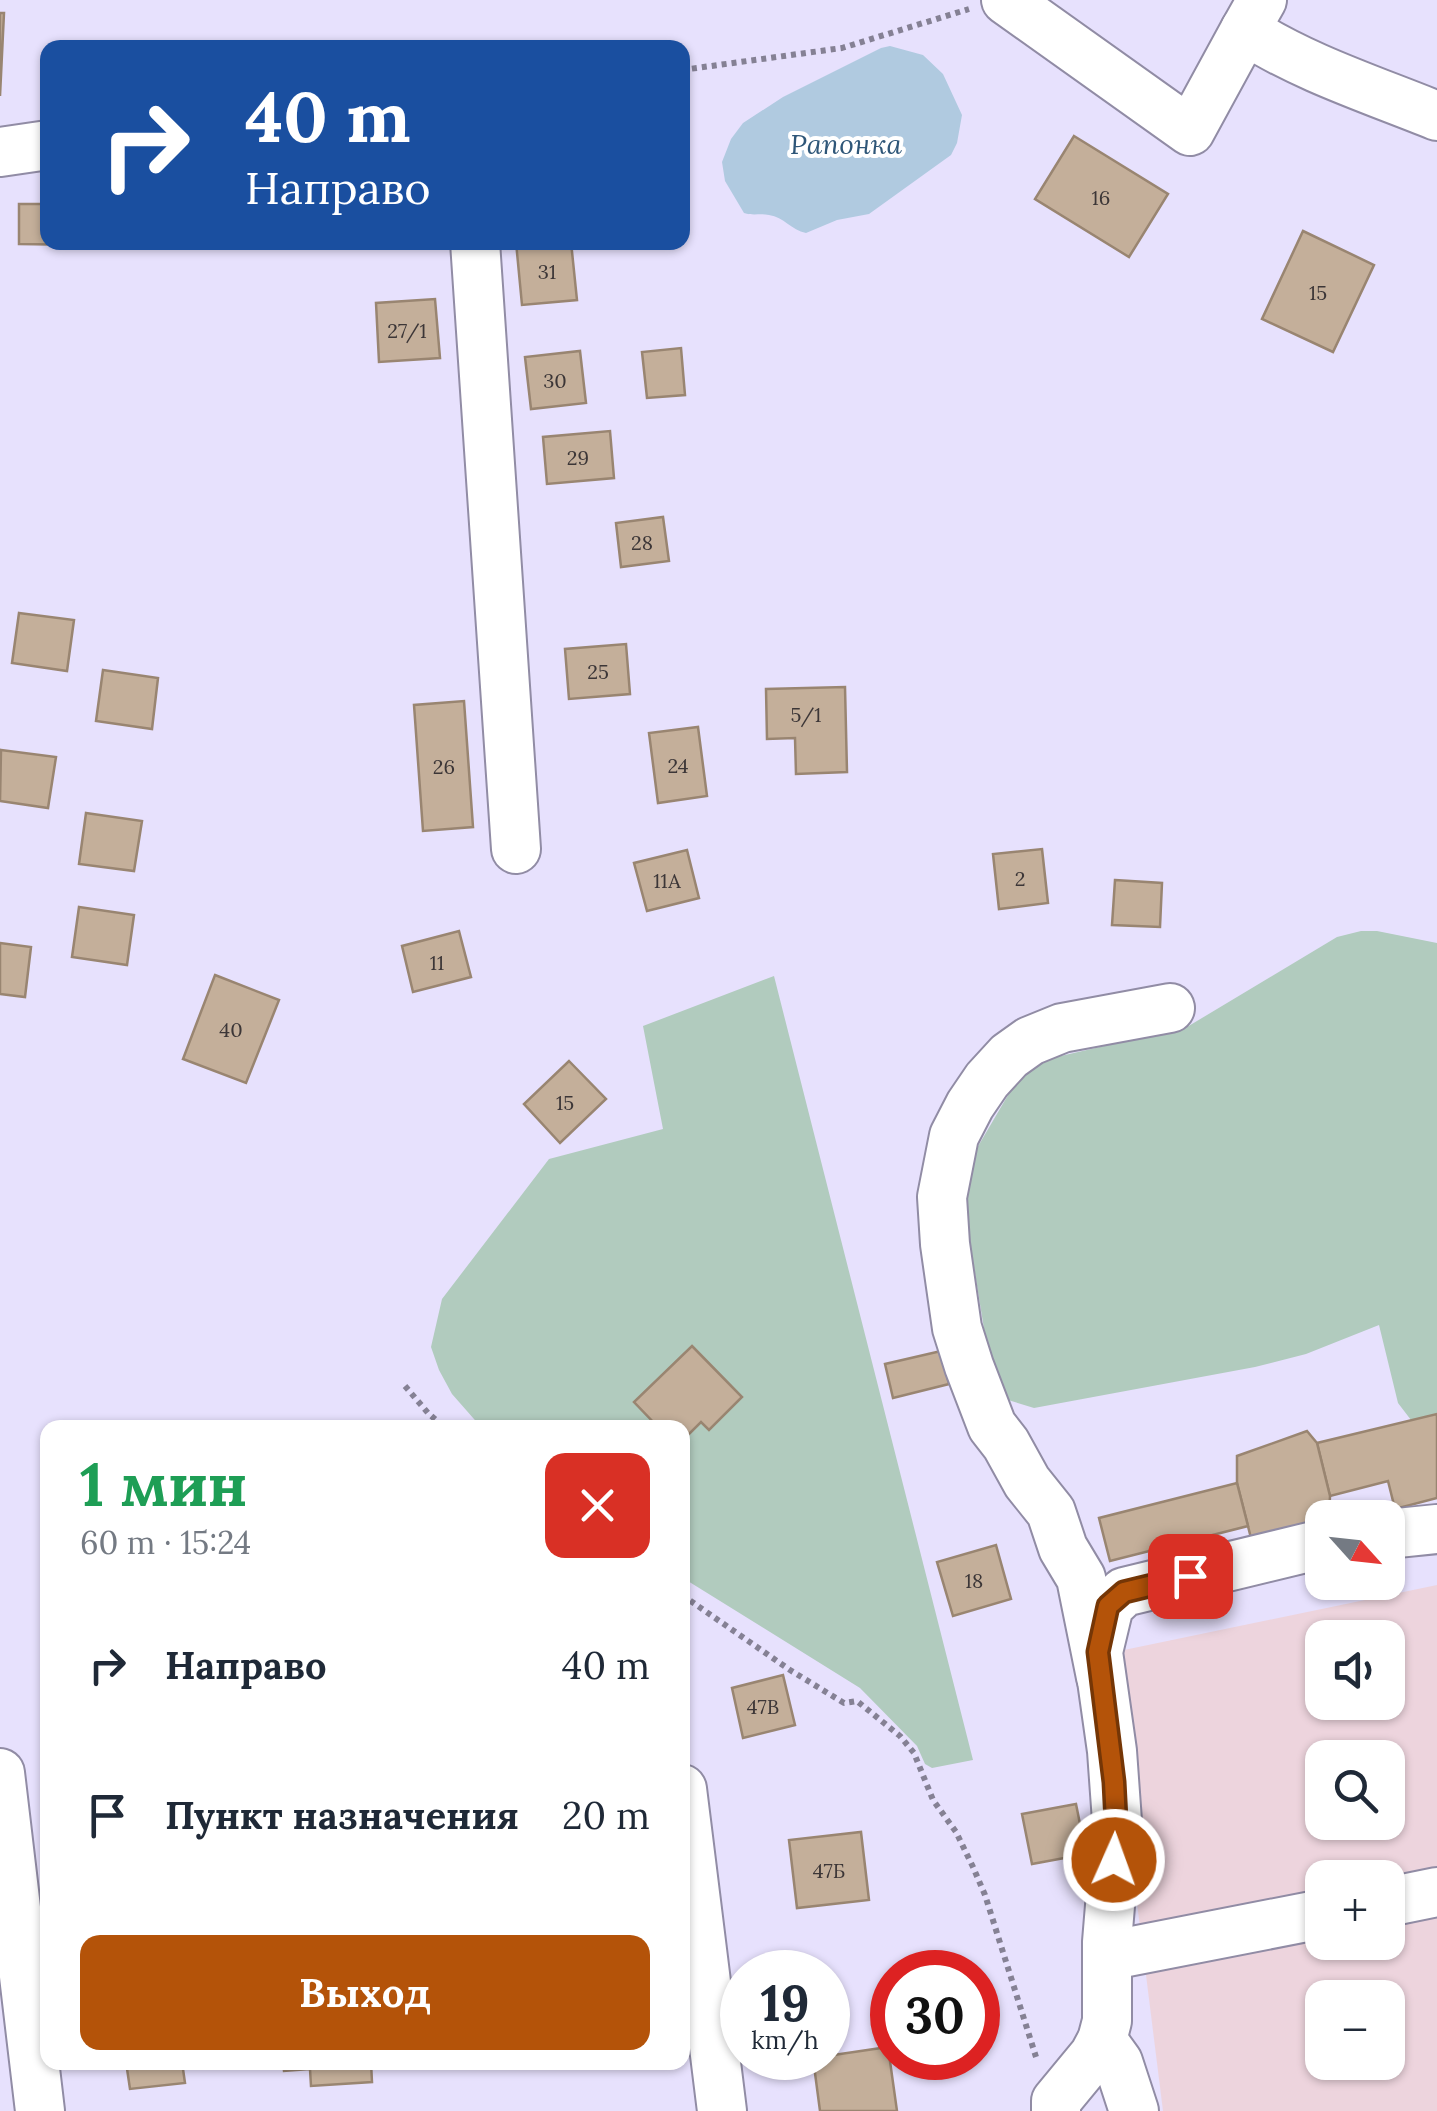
<!DOCTYPE html>
<html lang="ru">
<meta charset="utf-8">
<style>
:root{--surface:#fff;--page:#f2f2f3;--text:#1f2937;--muted:#747a83;--accent:#b45309}
body{margin:0;font-family:Lora,serif;background:var(--page);color:var(--text);height:100vh;display:flex;flex-direction:column;font-size:38px;white-space:nowrap}
*{box-sizing:border-box;margin:0}
p{font-size:32px;color:var(--muted)}
.icon{flex:none;width:55px;height:55px;fill:none;stroke:currentColor;stroke-width:2;stroke-linecap:round;stroke-linejoin:round}
.map{position:relative;flex:1;overflow:hidden}
.drawer{position:absolute;left:40px;top:1420px;width:650px;height:650px;display:flex;flex-direction:column;background:var(--surface);border-radius:20px;box-shadow:0 2px 8px #0004}
.drawer>*{flex:none}
.hud{position:absolute;left:40px;top:40px;width:650px;height:210px;border-radius:20px;box-shadow:0 2px 8px #0004;background:#1a4fa0;color:#fff;overflow:hidden}
.needle{width:65px;rotate:117deg}
.fabs{position:absolute;left:1305px;top:1500px;display:grid;gap:20px}
.fabs a{display:grid;place-items:center;width:100px;height:100px;border-radius:20px;background:var(--surface);box-shadow:0 2px 8px #0004;font-size:50px}
.speed{position:absolute;left:720px;top:1950px;display:flex;gap:20px;font-size:50px;font-weight:700;text-align:center}
.speed>*{display:grid;place-content:center;width:130px;height:130px;border-radius:50%;background:var(--surface);box-shadow:0 2px 8px #0004;line-height:1}
.speed small{font-size:25px;font-weight:400}
.speed .limit{border:15px solid #d22;background:#fff;color:#111}
.pin{position:absolute;display:grid;place-items:center;width:85px;height:85px;color:#fff;margin:-42px;border-radius:20px;box-shadow:0 5px 15px #0006}
.me{position:absolute;width:110px;margin:-55px;rotate:2deg;stroke-linejoin:round;filter:drop-shadow(0 0 8px #0008)}
.turn{display:flex;align-items:center;gap:35px;height:210px;padding:0 40px;font-size:45px}
.turn .icon{width:130px;height:130px;stroke-width:2.5}
.turn b{display:block;font-size:70px;line-height:85px}
.round{display:grid;place-items:center;flex:none;width:105px;height:105px;border-radius:20px;background:var(--page)}
.headline{display:flex;align-items:center;justify-content:space-between;height:170px;padding:0 40px}
h1{font-size:60px;font-weight:700;line-height:75px;color:#1e9e55}
.action{display:flex;gap:20px;margin-top:auto;padding:20px 40px}
.action a{flex:1;height:115px;border-radius:20px;background:var(--accent);color:#fff;font-size:40px;font-weight:700;line-height:115px;text-align:center}
ul{padding:0;list-style:none}
li{display:flex;align-items:center;gap:30px;height:150px;padding:0 40px}
li div{flex:1}
li b{display:block;font-size:38px}
li em{font-style:normal}
.map>svg:first-child{display:block}
.industrial{fill:#edd4dd;fill-rule:evenodd}
.green{fill:#b1cbbe}
.water{fill:#b0cae0}
.building{fill:#c4af9a;stroke:#998571;stroke-width:2.5}
.lines{fill:none;stroke-linecap:round;stroke-linejoin:round}
.minor-casing{stroke:#918ca5;stroke-width:52}
.path{stroke:#858194;stroke-width:6;stroke-dasharray:5 5;stroke-linecap:butt}
.minor{stroke:#fff;stroke-width:48}
.route-casing{stroke:#753606;stroke-width:25}
.route{stroke:#b45309;stroke-width:18}
.labels{text-anchor:middle;dominant-baseline:central;stroke-width:8;stroke-linejoin:round;paint-order:stroke}
.number-label{font-size:20px;fill:#3c3637}
.water-label{font-size:28px;font-style:italic;fill:#2e5678;stroke:#fff}
</style>
<div class="map">
<svg width="1437" height="2111" viewBox="0 0 1437 2111">
<rect width="100%" height="100%" fill="#e7e1fd"/>
<!-- industrial -->
<path class="industrial" d="M 1437,1585 L 1437,2111 L 1163,2111 L 1136,1895 L 1124,1650 ZM 1322,1638 L 1388,1638 L 1388,1702 L 1322,1702 ZM 1322,1758 L 1388,1758 L 1388,1822 L 1322,1822 ZM 1322,1878 L 1388,1878 L 1388,1942 L 1322,1942 ZM 1322,1998 L 1388,1998 L 1388,2062 L 1322,2062 Z"/>
<!-- green -->
<g class="green">
<polygon points="1361,931 1377,931 1437,943 1437,1414 1411,1420 1398,1403 1379,1325 1306,1354 1255,1367 1034,1408 995,1396 964,1206 970,1160 1011,1090 1026,1073 1052,1058 1187,1027 1337,937"/>
<polygon points="774,976 973,1760 932,1768 925,1764 917,1746 860,1688 683,1578 682,1428 481,1427 452,1394 439,1370 431,1347 442,1299 549,1159 663,1129 643,1026"/>
</g>
<!-- water -->
<path class="water" d="M 890,46 L 923,55 L 943,74 L 962,115 L 957,143 L 951,155 L 869,214 L 837,220 L 806,233 C 791,230 784,217 769,215 C 760,213 754,216 744,213 L 725,181 L 722,162 L 731,139 L 743,123 L 783,97 L 881,48 Z"/>
<!-- building -->
<g class="building">
<polygon points="0,13 4,13 0,96"/>
<polygon points="1074,136 1168,194 1129,257 1035,199"/>
<polygon points="19,204 48,204 48,242 83,242 83,245 19,244"/>
<polygon points="1303,231 1374,265 1333,352 1262,319"/>
<polygon points="516,242 571,242 577,300 522,305"/>
<polygon points="435,299 440,358 379,362 376,303"/>
<polygon points="681,348 685,395 647,398 642,352"/>
<polygon points="580,351 586,403 531,409 525,357"/>
<polygon points="610,431 614,478 547,484 543,437"/>
<polygon points="663,517 669,561 621,567 616,523"/>
<polygon points="19,613 74,620 67,671 12,663"/>
<polygon points="626,644 630,694 569,699 565,649"/>
<polygon points="103,670 158,678 152,729 96,721"/>
<polygon points="845,687 847,772 796,774 795,738 767,739 766,689"/>
<polygon points="464,701 473,827 423,831 414,705"/>
<polygon points="698,727 707,796 658,803 649,733"/>
<polygon points="1,750 56,757 48,808 0,801"/>
<polygon points="86,813 142,821 134,871 79,864"/>
<polygon points="1042,849 1048,903 999,909 993,854"/>
<polygon points="687,850 699,898 647,911 634,863"/>
<polygon points="1115,880 1162,883 1160,927 1112,925"/>
<polygon points="79,907 134,915 127,965 72,957"/>
<polygon points="459,931 471,977 413,992 402,946"/>
<polygon points="0,943 31,947 25,997 0,994"/>
<polygon points="215,975 279,1000 246,1083 183,1059"/>
<polygon points="569,1061 606,1099 560,1143 524,1104"/>
<polygon points="692,1346 742,1397 709,1430 701,1422 682,1441 682,1428 659,1428 634,1402"/>
<polygon points="941,1351 949,1384 893,1398 885,1364"/>
<polygon points="1437,1414 1437,1498 1395,1509 1388,1481 1330,1496 1317,1443"/>
<polygon points="1307,1431 1317,1443 1330,1496 1329,1518 1322,1518 1322,1526 1252,1542 1237,1483 1237,1456"/>
<polygon points="1237,1483 1248,1526 1110,1561 1099,1518"/>
<polygon points="996,1545 1011,1599 953,1616 937,1562"/>
<polygon points="783,1675 795,1725 743,1738 732,1688"/>
<polygon points="1076,1804 1086,1854 1032,1864 1022,1814"/>
<polygon points="861,1832 869,1900 797,1908 789,1840"/>
<polygon points="888,2047 897,2111 820,2111 813,2058"/>
<polygon points="126,2062 182,2062 185,2083 130,2089"/>
<polygon points="283,2062 371,2062 372,2082 311,2086 310,2069 284,2071"/>
</g>
<g class="lines">
<!-- minor casing -->
<g class="minor-casing">
<g id="minor">
<polyline points="1006,0 1190,131 1245,30"/>
<path d="M 1262,0 L 1245,30 C 1304,68 1373,90 1437,116"/>
<polyline points="0,152 48,145"/>
<polyline points="475,242 516,849"/>
<polyline points="1388,1534 1437,1529"/>
<polyline points="1101,1677 1081,1578 1063,1548 1051,1512 1027,1482 1006,1444 992,1426 969,1366 957,1328 945,1244 942,1197 954,1136 970,1105 987,1080 1009,1056 1030,1041 1062,1028 1170,1008"/>
<polyline points="0,1773 40,2111"/>
<polyline points="682,1789 722,2111"/>
<polyline points="1388,1902 1437,1892"/>
<polyline points="1107,1956 1322,1914"/>
<polyline points="1102,2040 1118,2062 1134,2111"/>
<polyline points="1056,2111 1056,2101 1094,2055 1102,2040 1107,2021 1107,1942 1117,1821 1112,1751 1098,1652 1109,1606 1124,1592 1322,1544"/>
</g>
</g>
<!-- path -->
<g class="path">
<polyline points="682,70 842,48 969,9"/>
<polyline points="405,1386 428,1413 445,1428"/>
<polyline points="682,1595 790,1670 844,1703 857,1701 900,1736 914,1753 933,1800 956,1832 973,1867 985,1895 1036,2057"/>
</g>
<!-- minor -->
<use href="#minor" class="minor"/>
</g>
<g class="lines">
<!-- route casing -->
<g class="route-casing">
<polyline id="route" points="1114,1860 1116,1821 1114,1782 1098,1652 1108,1606 1124,1592 1190,1576"/>
</g>
<!-- route -->
<use href="#route" class="route"/>
</g>
<g class="labels">
<!-- number labels -->
<g class="number-label">
<text x="1101" y="197">16</text>
<text x="547" y="271">31</text>
<text x="1318" y="292">15</text>
<text x="407" y="330">27/1</text>
<text x="555" y="380">30</text>
<text x="578" y="457">29</text>
<text x="642" y="542">28</text>
<text x="598" y="671">25</text>
<text x="806" y="714">5/1</text>
<text x="678" y="765">24</text>
<text x="444" y="766">26</text>
<text x="1020" y="878">2</text>
<text x="667" y="880">11А</text>
<text x="437" y="962">11</text>
<text x="231" y="1029">40</text>
<text x="565" y="1102">15</text>
<text x="974" y="1580">18</text>
<text x="763" y="1706">47В</text>
<text x="829" y="1870">47Б</text>
</g>
<!-- water labels -->
<g class="water-label">
<text x="846" y="144">Рапонка</text>
</g>
</g>
</svg>
<div class="fabs">
<a><svg class="needle" viewBox="-14 -14 28 28"><path d="M0-13l5 13h-10z" fill="#e53935"/><path d="M0 13l5-13h-10z" fill="#747a83"/></svg></a>
<a><svg class="icon" aria-label="sound" viewBox="0 0 24 24"><path d="M4 9h4l5-4v14l-5-4H4zM17 9q2 3 0 6"/></svg></a>
<a><svg class="icon" aria-label="search" viewBox="0 0 24 24"><circle cx="10" cy="10" r="6"/><path d="M15 15l6 6"/></svg></a>
<a>+</a>
<a>−</a>
</div>
<div class="speed"><div>19<small>km/h</small></div><div class="limit">30</div></div>
<div class="pin" style="left:1190px;top:1576px;background:#d93025"><svg class="icon" aria-label="arrive" viewBox="0 0 24 24"><path d="M6 21V4h12l-3 4 3 4H6"/></svg></div>
<svg class="me" style="left:1114px;top:1860px" viewBox="-20 -20 40 40"><circle r="17" fill="#b45309" stroke="#fff" stroke-width="3"/><path d="M0-11L8 9 0 5-8 9z" fill="#fff"/></svg>
<div class="hud">
<div class="turn"><svg class="icon" aria-label="right" viewBox="0 0 24 24"><path d="M7 20v-9h11M14 6l5 5-5 5"/></svg><div><b>40 m</b>Направо</div></div>
</div>
<section class="drawer">
<div class="headline"><div><h1>1 мин</h1><p>60 m · 15:24</p></div><a class="round" style="background:#d93025;color:#fff"><svg class="icon" aria-label="close" viewBox="0 0 24 24"><path d="M6 6l12 12M18 6L6 18"/></svg></a></div>
<ul>
<li><svg class="icon" aria-label="right" viewBox="0 0 24 24"><path d="M7 20v-9h11M14 6l5 5-5 5"/></svg><div><b>Направо</b></div><em>40 m</em></li>
<li><svg class="icon" aria-label="arrive" viewBox="0 0 24 24"><path d="M6 21V4h12l-3 4 3 4H6"/></svg><div><b>Пункт назначения</b></div><em>20 m</em></li>
</ul>
<div class="action"><a>Выход</a></div>
</section>
</div>
